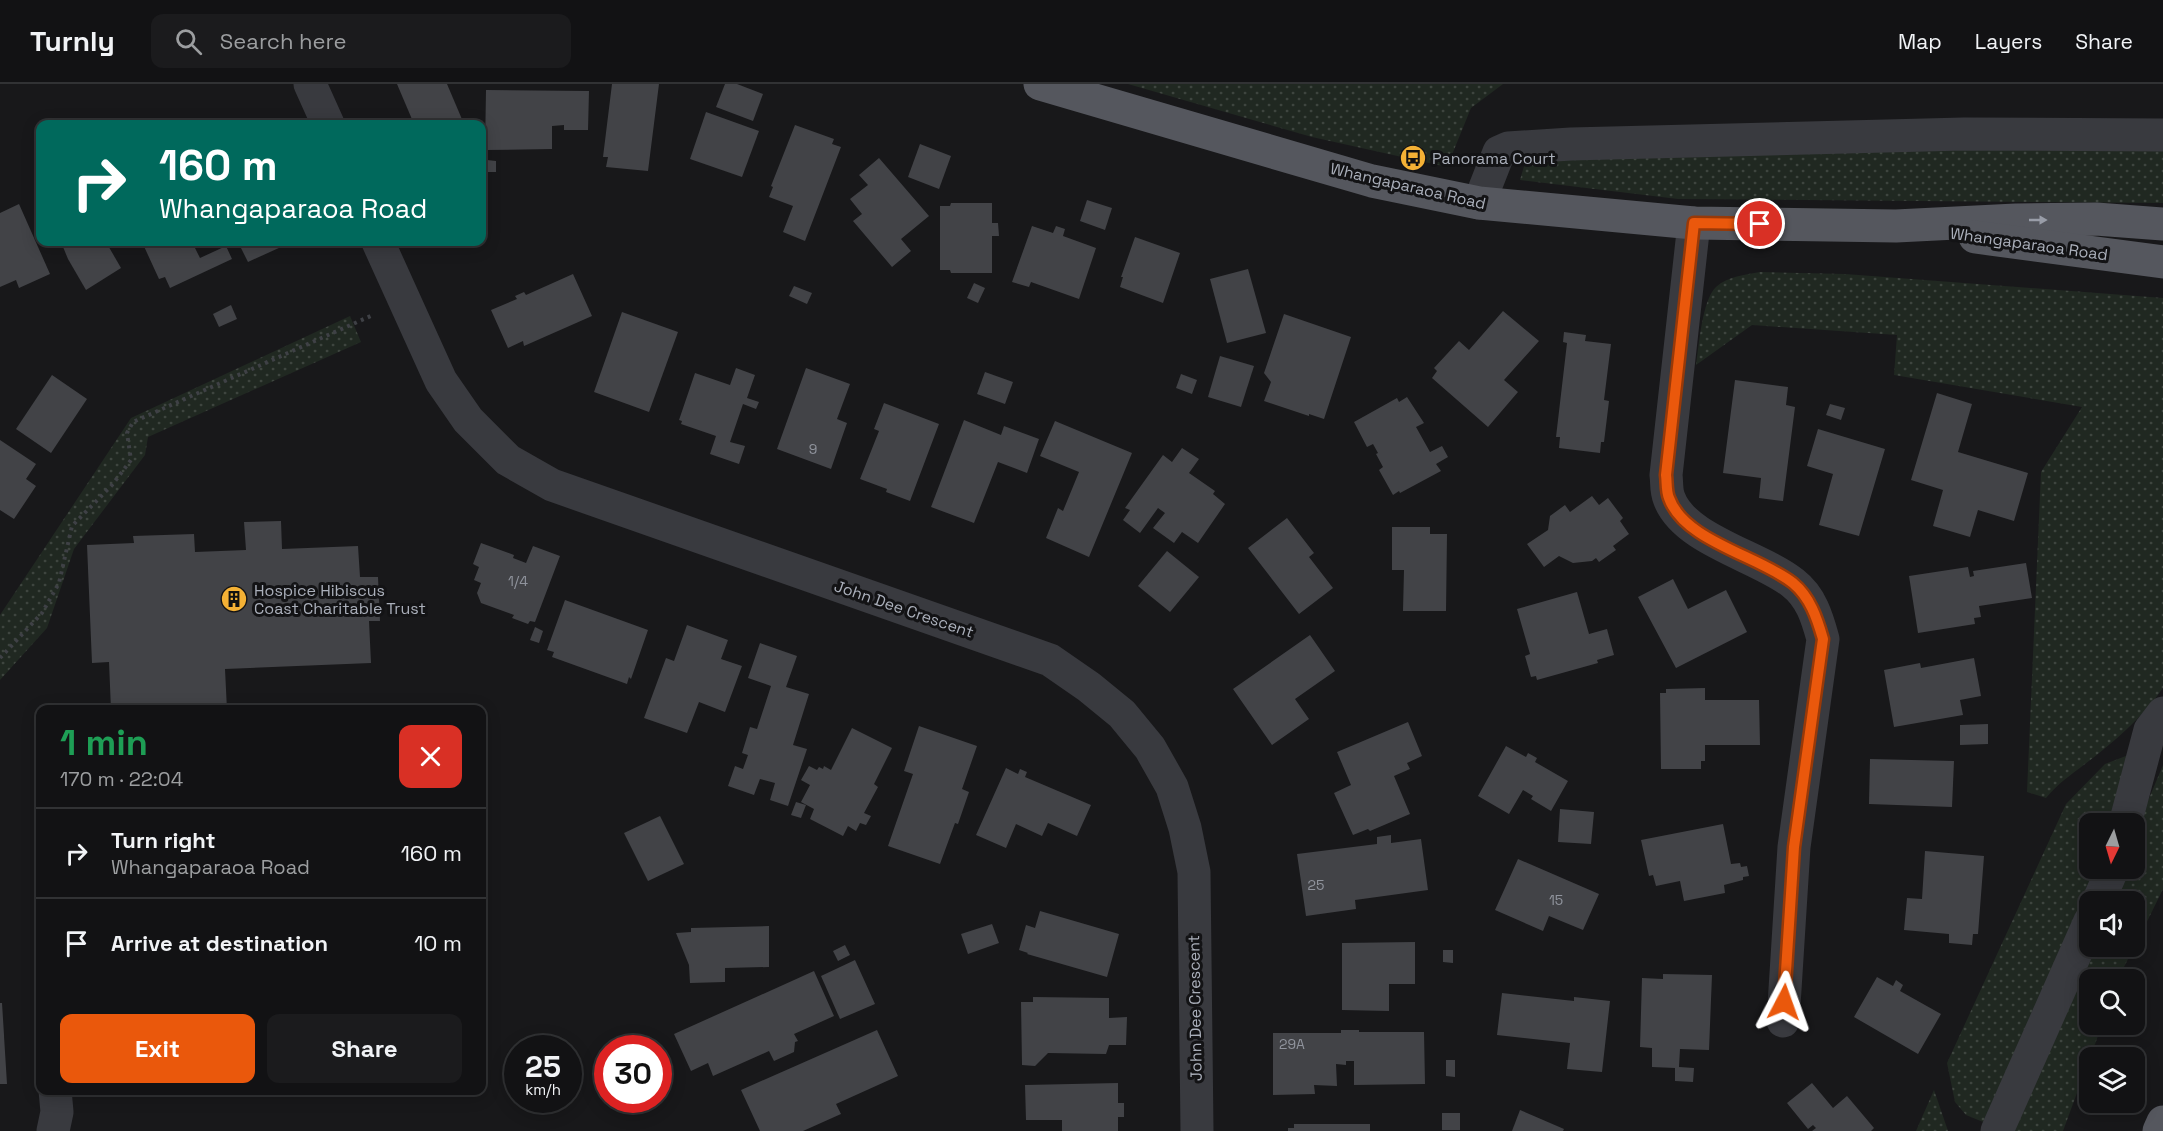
<!DOCTYPE html>
<meta charset="utf-8">
<style>
:root{--surface:#121214;--page:#1b1b1d;--text:#f1f3f6;--muted:#9c9ea0;--line:#313234;--accent:#ea580c}
body{margin:0;font-family:"Space Grotesk",sans-serif;background:var(--page);color:var(--text);height:100vh;display:flex;flex-direction:column;font-size:22px;white-space:nowrap}
*{box-sizing:border-box;margin:0}
p{font-size:20px;color:var(--muted)}
.icon{flex:none;width:33px;height:33px;fill:none;stroke:currentColor;stroke-width:2;stroke-linecap:round;stroke-linejoin:round}
.map{position:relative;flex:1;overflow:hidden}
.details{position:absolute;left:36px;top:621px;width:450px;height:390px;display:flex;flex-direction:column;background:var(--surface);border-radius:12px;box-shadow:0 3px 15px #0003,0 0 0 2px var(--line)}
.details>*{flex:none}
.guide{position:absolute;left:36px;top:36px;width:450px;height:126px;border-radius:12px;box-shadow:0 3px 15px #0003,0 0 0 2px var(--line);background:#00695c;color:#fff;overflow:hidden}
.needle{width:39px;rotate:185deg}
.controls{position:absolute;left:2079px;top:729px;display:grid;gap:12px}
.controls a{display:grid;place-items:center;width:66px;height:66px;border-radius:12px;background:var(--surface);box-shadow:0 3px 15px #0003,0 0 0 2px var(--line);font-size:30px}
.speed{position:absolute;left:504px;top:951px;display:flex;gap:12px;font-size:30px;font-weight:700;text-align:center}
.speed>*{display:grid;place-content:center;width:78px;height:78px;border-radius:50%;background:var(--surface);box-shadow:0 3px 15px #0003,0 0 0 2px var(--line);line-height:1}
.speed small{font-size:15px;font-weight:400}
.speed .limit{border:9px solid #d22;background:#fff;color:#111}
.pin{position:absolute;display:grid;place-items:center;width:51px;height:51px;color:#fff;margin:-26px;border:3px solid #fff;border-radius:50%;box-shadow:0 2px 6px #0007}
.me{position:absolute;width:66px;margin:-33px;rotate:4deg;stroke-linejoin:round;filter:drop-shadow(0 0 4px #0008)}
.turn{display:flex;align-items:center;gap:21px;height:126px;padding:0 24px;font-size:27px}
.turn .icon{width:78px;height:78px;stroke-width:2.5}
.turn b{display:block;font-size:42px;line-height:51px}
.round{display:grid;place-items:center;flex:none;width:63px;height:63px;border-radius:12px;background:var(--page)}
.head{display:flex;align-items:center;justify-content:space-between;height:102px;padding:0 24px}
h1{font-size:36px;font-weight:800;line-height:45px;color:#1e9e55}
.primary-button{display:flex;gap:12px;margin-top:auto;padding:12px 24px}
.primary-button a{flex:1;height:69px;border-radius:12px;background:var(--accent);color:#fff;font-size:24px;font-weight:800;line-height:69px;text-align:center}
.primary-button a+a{background:var(--page);color:var(--text)}
ul{padding:0;list-style:none}
li{display:flex;align-items:center;gap:18px;height:90px;padding:0 24px;border-top:2px solid var(--line)}
li div{flex:1}
li b{display:block;font-size:22px}
li em{font-style:normal}
header{display:flex;align-items:center;gap:36px;box-sizing:border-box;height:84px;padding:0 30px;background:var(--surface);border-bottom:2px solid var(--line)}
header strong{font-size:28px}
nav{display:flex;gap:33px;margin-inline-start:auto;font-size:21px}
.search{width:420px;height:54px;background:var(--page);display:flex;align-items:center;gap:15px;box-sizing:border-box;padding:0 21px;border-radius:12px;color:var(--muted);font-size:22px}
.map>svg:first-child{display:block}
.grass{fill:url(#grass-dots)}
.building{fill:#424347}
.lines{fill:none;stroke-linecap:round;stroke-linejoin:round}
.path{stroke:#3f4146;stroke-width:4;stroke-dasharray:3 4.5;stroke-linecap:butt}
.minor{stroke:#393a3f;stroke-width:33}
.major{stroke:#55575e;stroke-width:33}
.oneway{fill:#999da8}
.route-casing{stroke:#983908;stroke-width:15}
.route{stroke:#ea580c;stroke-width:10}
.labels{text-anchor:middle;dominant-baseline:central;stroke-width:6;stroke-linejoin:round;paint-order:stroke}
.number-label{font-size:14px;fill:#90949d}
.poi-label{font-size:16px;fill:#aaafba;stroke:#131315;text-anchor:start}
.street-label{font-size:16px;fill:#aaafba;stroke:#131315}
</style>
<header>
<strong>Turnly</strong>
<div class="search"><svg class="icon" aria-label="search" viewBox="0 0 24 24"><circle cx="10" cy="10" r="6"/><path d="M15 15l6 6"/></svg>Search here</div>
<nav><a>Map</a><a>Layers</a><a>Share</a></nav>
</header>
<div class="map">
<svg width="2163" height="1047" viewBox="0 0 2163 1047">
<defs>
<pattern id="grass-dots" width="8" height="8" patternUnits="userSpaceOnUse" patternTransform="scale(1.5)"><rect width="8" height="8" fill="#202821"/><path d="M2 2h.1M6 6h.1" fill="none" stroke="#3e453f" stroke-width="1.8" stroke-linecap="round"/></pattern>
</defs>
<rect width="100%" height="100%" fill="#18181a"/>
<!-- grass -->
<g class="grass">
<polygon points="1128,0 1503,0 1471,24 1447,83 1312,53"/>
<polygon points="2163,64 2163,119 1678,115 1520,96 1527,72 1701,68"/>
<path d="M 1760,188 L 1845,190 L 2163,214 L 2163,604 C 2142,634 2114,658 2085,680 C 2071,691 2058,699 2046,714 L 2027,708 L 2041,388 L 2082,323 L 1894,291 L 1897,251 L 1752,241 L 1696,281 C 1699,262 1702,216 1716,203 C 1728,192 1745,191 1760,188 Z"/>
<polygon points="350,232 361,258 148,353 145,371 74,465 47,544 0,596 0,531 131,334"/>
<polygon points="2131,670 2117,739 2090,740 2090,784 2102,785 1988,1040 1966,1031 1955,1018 1947,979 2066,720 2105,680"/>
<polygon points="2163,681 2163,805 2135,862 2134,818 2105,817 2119,785 2134,784 2135,748"/>
<polygon points="2090,862 2134,863 2118,895 2090,896 2090,940 2102,941 2063,1047 2008,1047"/>
<polygon points="1934,1006 1948,1047 1916,1047"/>
</g>
<!-- building -->
<g class="building">
<polygon points="397,0 447,0 464,40 414,40"/>
<polygon points="612,0 659,0 648,87 606,83 608,73 603,73"/>
<polygon points="725,0 737,0 763,10 753,37 716,23"/>
<polygon points="486,6 589,7 588,46 564,46 564,41 552,42 552,65 485,66"/>
<polygon points="706,28 759,47 742,93 690,75"/>
<polygon points="795,41 834,55 832,60 841,63 805,157 783,148 793,122 769,113 773,103 771,102"/>
<polygon points="920,60 951,72 939,105 908,93"/>
<polygon points="879,74 929,132 901,155 911,167 892,183 853,137 862,130 850,115 868,101 859,91"/>
<polygon points="487,76 496,77 496,88 486,88"/>
<polygon points="1087,116 1112,124 1105,146 1080,137"/>
<polygon points="951,119 992,119 992,139 998,139 999,152 992,152 992,189 951,189 950,186 940,186 940,122 950,122"/>
<polygon points="19,120 50,190 19,204 16,196 0,203 0,129"/>
<polygon points="1032,142 1053,149 1056,142 1065,145 1063,152 1096,164 1079,215 1031,198 1029,203 1012,198"/>
<polygon points="1135,153 1180,169 1163,219 1120,203 1123,193 1121,193"/>
<polygon points="61,158 106,158 121,184 86,206 68,175"/>
<polygon points="142,158 192,158 200,174 226,162 232,175 170,204 165,193 159,195"/>
<polygon points="238,158 278,158 281,163 248,178"/>
<polygon points="1248,185 1266,249 1227,259 1210,195"/>
<polygon points="573,190 592,232 524,262 523,257 508,264 491,226 517,215 515,212 524,208 526,211"/>
<polygon points="974,199 985,204 978,219 967,214"/>
<polygon points="794,202 812,209 807,220 789,212"/>
<polygon points="231,221 237,235 219,243 213,230"/>
<polygon points="1503,227 1539,257 1504,296 1518,308 1488,343 1432,294 1437,287 1434,284 1459,257 1469,266"/>
<polygon points="622,228 678,248 649,328 594,308"/>
<polygon points="1284,230 1351,253 1324,335 1309,330 1309,332 1264,317 1271,298 1264,289"/>
<polygon points="1564,248 1586,251 1585,257 1611,260 1604,316 1609,317 1604,358 1601,358 1600,369 1559,364 1560,353 1556,353 1567,259 1563,258"/>
<polygon points="1220,272 1254,282 1241,323 1208,313"/>
<polygon points="736,284 755,291 747,314 759,318 756,325 743,320 730,358 745,362 739,380 710,370 716,352 681,340 682,337 679,336 695,289 730,301"/>
<polygon points="806,284 850,300 837,335 847,339 831,385 777,365"/>
<polygon points="985,288 1013,298 1005,320 977,310"/>
<polygon points="1181,290 1197,296 1192,310 1176,304"/>
<polygon points="52,291 87,315 51,369 16,345"/>
<polygon points="1735,296 1788,303 1786,321 1795,323 1783,417 1759,414 1761,394 1723,389"/>
<polygon points="1937,309 1972,320 1958,368 2028,389 2014,437 1978,426 1970,453 1933,442 1943,406 1911,396"/>
<polygon points="1407,313 1424,339 1416,343 1430,368 1442,362 1448,373 1436,380 1441,387 1400,409 1399,407 1393,411 1379,386 1383,383 1376,370 1378,369 1373,360 1367,363 1354,338 1397,314 1399,318"/>
<polygon points="884,319 939,340 910,417 886,408 887,405 860,395 879,347 874,345"/>
<polygon points="1830,320 1845,324 1841,336 1826,331"/>
<polygon points="964,336 1001,351 1004,342 1039,355 1027,389 998,378 974,439 931,423"/>
<polygon points="1055,337 1132,369 1089,473 1046,454 1058,424 1063,427 1079,388 1040,372"/>
<polygon points="1818,345 1885,365 1859,452 1819,441 1833,390 1807,382"/>
<polygon points="0,356 36,380 26,395 36,402 14,435 0,426"/>
<polygon points="1182,364 1199,375 1189,389 1215,407 1213,410 1225,420 1198,459 1182,448 1174,459 1153,444 1165,429 1158,424 1140,449 1123,436 1130,426 1125,424 1163,371 1172,378"/>
<polygon points="1592,412 1599,421 1608,414 1623,434 1620,437 1629,450 1613,462 1616,466 1599,478 1596,474 1592,477 1573,479 1559,472 1544,483 1527,460 1548,446 1550,432 1565,421 1570,428"/>
<polygon points="1287,434 1314,469 1309,473 1333,504 1299,530 1248,464"/>
<polygon points="281,437 282,465 358,462 360,493 378,493 380,537 369,537 371,579 225,585 227,626 111,626 109,578 92,579 87,461 134,459 133,452 194,450 195,468 246,466 244,438"/>
<polygon points="1392,443 1430,443 1430,450 1447,450 1446,527 1403,527 1404,486 1392,486"/>
<polygon points="481,459 514,471 513,474 526,479 533,462 560,472 535,538 530,537 528,540 512,534 514,531 481,519 477,509 481,499 474,496 479,483 473,480"/>
<polygon points="1167,467 1199,493 1170,528 1138,502"/>
<polygon points="2026,479 2032,514 1979,522 1981,533 1974,534 1975,540 1918,549 1909,492 1968,483 1970,493 1974,492 1973,487"/>
<polygon points="1673,495 1688,525 1726,506 1747,548 1676,584 1638,513"/>
<polygon points="1577,508 1589,550 1607,545 1614,571 1597,576 1598,579 1537,596 1536,592 1531,593 1525,572 1530,570 1517,525"/>
<polygon points="565,516 648,546 631,595 629,593 627,600 552,573 554,568 547,566"/>
<polygon points="687,541 728,556 721,575 742,582 725,628 699,618 687,649 644,634 666,574 674,577"/>
<polygon points="535,543 543,547 539,559 530,556"/>
<polygon points="1310,551 1335,587 1295,615 1309,635 1272,661 1233,605"/>
<polygon points="760,559 797,572 786,603 809,610 793,661 807,665 788,722 770,716 775,699 760,695 754,711 728,702 735,682 743,685 748,671 742,669 750,643 757,645 771,602 748,594"/>
<polygon points="1974,574 1981,612 1960,616 1963,631 1894,643 1884,586 1920,579 1921,584"/>
<polygon points="1705,604 1705,616 1759,616 1760,661 1705,661 1705,677 1701,677 1701,685 1661,685 1660,609 1666,609 1666,605"/>
<polygon points="1408,638 1422,672 1407,679 1410,685 1394,692 1410,730 1370,747 1368,745 1353,751 1334,709 1351,701 1337,668"/>
<polygon points="1988,640 1988,660 1960,661 1960,641"/>
<polygon points="919,642 977,662 962,705 969,708 958,740 955,739 940,780 888,762 913,690 904,687"/>
<polygon points="852,644 892,664 874,700 878,703 864,729 871,732 866,741 860,739 856,747 848,742 843,752 810,735 814,725 801,718 810,701 801,696 809,682 817,686 819,683 823,685 824,682 831,686"/>
<polygon points="1506,662 1526,673 1528,669 1537,674 1535,678 1568,697 1551,727 1531,715 1533,712 1523,706 1509,730 1478,712"/>
<polygon points="1870,675 1954,677 1952,723 1869,720"/>
<polygon points="1006,684 1018,690 1020,685 1027,688 1025,693 1091,721 1077,752 1048,739 1042,752 1016,740 1006,764 976,751"/>
<polygon points="796,718 806,721 801,734 791,731"/>
<polygon points="1560,725 1594,728 1591,760 1558,758"/>
<polygon points="660,732 684,780 648,797 624,749"/>
<polygon points="1723,740 1731,780 1740,779 1741,783 1747,782 1749,792 1743,793 1743,796 1724,801 1725,809 1684,817 1680,797 1656,802 1653,791 1649,792 1641,756"/>
<polygon points="1391,751 1391,759 1421,755 1428,806 1355,816 1356,825 1306,832 1297,770 1377,760 1377,753"/>
<polygon points="1925,767 1984,772 1978,850 1973,850 1972,861 1949,859 1949,850 1904,846 1907,814 1922,815"/>
<polygon points="1518,775 1599,810 1583,846 1549,832 1543,847 1495,826"/>
<polygon points="1040,827 1119,850 1107,893 1027,870 1028,869 1019,866 1026,841 1035,844"/>
<polygon points="992,840 999,859 968,870 961,850"/>
<polygon points="769,842 769,883 725,884 725,898 690,899 689,881 676,849 691,848 691,844"/>
<polygon points="1415,858 1415,900 1389,900 1389,927 1342,926 1342,859"/>
<polygon points="845,861 850,871 838,877 833,867"/>
<polygon points="1443,866 1453,866 1453,879 1443,878"/>
<polygon points="855,876 875,920 840,935 821,892"/>
<polygon points="814,887 834,932 794,950 798,957 795,958 794,968 774,977 769,967 713,992 708,979 691,987 674,950"/>
<polygon points="1663,890 1712,891 1709,966 1680,965 1679,983 1694,984 1693,998 1675,997 1675,984 1652,983 1652,964 1640,963 1642,894 1663,895"/>
<polygon points="1877,893 1893,902 1896,896 1903,901 1900,907 1941,930 1918,970 1854,933"/>
<polygon points="1502,909 1574,917 1574,913 1610,917 1602,988 1567,985 1570,959 1497,951"/>
<polygon points="1033,913 1109,914 1109,934 1127,933 1126,961 1109,961 1106,970 1048,969 1035,982 1022,981 1021,918 1033,918"/>
<polygon points="0,919 2,919 7,1000 0,1000"/>
<polygon points="877,946 898,992 836,1020 841,1030 803,1047 760,1047 741,1006"/>
<polygon points="1341,946 1359,946 1359,948 1424,948 1425,1000 1354,1001 1354,977 1346,977 1346,981 1336,980 1337,1002 1314,1001 1315,1010 1273,1011 1273,949 1341,949"/>
<polygon points="1446,976 1455,976 1455,993 1446,992"/>
<polygon points="1118,999 1118,1019 1124,1019 1124,1033 1118,1033 1118,1047 1062,1047 1062,1036 1026,1036 1025,1001"/>
<polygon points="1812,999 1833,1024 1847,1012 1874,1044 1871,1047 1812,1047 1816,1044 1813,1041 1808,1045 1787,1019"/>
<polygon points="1520,1026 1564,1045 1563,1047 1512,1047"/>
<rect x="1442" y="1029" width="18" height="17"/>
<polygon points="1294,1040 1370,1040 1370,1047 1288,1047 1288,1044 1294,1044"/>
</g>
<g class="lines">
<!-- path -->
<polyline class="path" points="0,574 42,529 59,499 72,442 112,401 131,376 127,349 133,338 373,231"/>
<!-- minor -->
<g class="minor">
<polyline points="310,0 328,40"/>
<polyline points="1479,119 1499,68 1508,64 1571,60 1964,50 2163,51"/>
<path d="M 1694,139 L 1666,391 C 1667,398 1666,407 1669,414 C 1684,456 1759,472 1793,499 C 1811,513 1817,533 1823,555 L 1794,763 L 1783,937"/>
<polyline points="378,158 441,297 468,336 508,376 552,401 1050,576 1089,603 1122,630 1150,664 1172,703 1185,744 1194,788 1197,1047"/>
<polyline points="2125,740 2150,646 2163,629"/>
<polyline points="2098,818 2113,784"/>
<polyline points="53,1047 57,1028 55,1006"/>
<polyline points="1997,1047 2090,837"/>
</g>
<!-- major -->
<g class="major">
<polyline points="1040,0 1372,97 1479,119 1694,139 1896,142 2016,136 2096,135 2163,140"/>
<polyline points="1975,153 2163,178"/>
<polyline points="2159,1047 2163,1038"/>
</g>
</g>
<!-- one-way arrows -->
<defs><path id="oneway-solid" d="M-6-.8H1V-3.2L6.5 0L1 3.2V.8H-6Z" transform="scale(1.5)"/></defs>
<use class="oneway" href="#oneway-solid" transform="translate(2038 136)"/>
<g class="lines">
<!-- route casing -->
<g class="route-casing">
<path id="route" d="M 1760,140 L 1694,139 L 1666,391 C 1667,398 1666,407 1669,414 C 1684,457 1759,472 1793,499 C 1810,513 1817,534 1823,555 L 1794,763 L 1784,918"/>
</g>
<!-- route -->
<use href="#route" class="route"/>
</g>
<!-- icons -->
<defs>
<g id="bus-disc" transform="scale(1.35)"><circle r="9.5" fill="#f4b135" stroke="#131315"/><path d="M-5-6H5V4H4V6H2V4H-2V6H-4V4H-5ZM-3.5-4V0h7V-4ZM-3.5 1.2v1.5H-2V1.2ZM2 1.2v1.5H3.5V1.2Z" fill="#111"/></g>
<g id="building-disc" transform="scale(1.35)"><circle r="9.5" fill="#f4b135" stroke="#131315"/><path d="M-4-6H4V6H1V3H-1V6H-4ZM-2.5-4.3h1.7v1.8h-1.7ZM.8-4.3h1.7v1.8H.8ZM-2.5-1h1.7V.8h-1.7ZM.8-1h1.7V.8H.8Z" fill="#111"/></g>
</defs>
<g fill-rule="evenodd">
<use href="#bus-disc" x="1413" y="74"/>
<use href="#building-disc" x="234" y="515"/>
</g>
<g class="labels">
<!-- number labels -->
<g class="number-label">
<text x="813" y="365">9</text>
<text x="518" y="497">1/4</text>
<text x="1316" y="801">25</text>
<text x="1556" y="816">15</text>
<text x="1292" y="960">29A</text>
</g>
<!-- poi labels -->
<g class="poi-label">
<text x="1432" y="74">Panorama Court</text>
<text x="254" y="506">Hospice Hibiscus<tspan x="254" dy="18">Coast Charitable Trust</tspan></text>
</g>
<!-- street labels -->
<g class="street-label">
<text transform="translate(1408 102) rotate(13)">Whangaparaoa Road</text>
<text transform="translate(2029 160) rotate(8)">Whangaparaoa Road</text>
<text transform="translate(904 525) rotate(19)">John Dee Crescent</text>
<text transform="translate(1195 924) rotate(-91)">John Dee Crescent</text>
</g>
</g>
</svg>
<div class="controls">
<a><svg class="needle" viewBox="-14 -14 28 28"><path d="M0-13l5 13h-10z" fill="#e53935"/><path d="M0 13l5-13h-10z" fill="#9c9ea0"/></svg></a>
<a><svg class="icon" aria-label="sound" viewBox="0 0 24 24"><path d="M4 9h4l5-4v14l-5-4H4zM17 9q2 3 0 6"/></svg></a>
<a><svg class="icon" aria-label="search" viewBox="0 0 24 24"><circle cx="10" cy="10" r="6"/><path d="M15 15l6 6"/></svg></a>
<a><svg class="icon" aria-label="layers" viewBox="0 0 24 24"><path d="M12 4l9 5-9 5-9-5zM3 14l9 5 9-5"/></svg></a>
</div>
<div class="speed"><div>25<small>km/h</small></div><div class="limit">30</div></div>
<div class="pin" style="left:1760px;top:140px;background:#d93025"><svg class="icon" aria-label="arrive" viewBox="0 0 24 24"><path d="M6 21V4h12l-3 4 3 4H6"/></svg></div>
<svg class="me" style="left:1784px;top:918px" viewBox="-20 -20 40 40"><path d="M0-17L14 15 0 8-14 15z" fill="#ea580c" stroke="#fff" stroke-width="4"/></svg>
<div class="guide">
<div class="turn"><svg class="icon" aria-label="right" viewBox="0 0 24 24"><path d="M7 20v-9h11M14 6l5 5-5 5"/></svg><div><b>160 m</b>Whangaparaoa Road</div></div>
</div>
<section class="details">
<div class="head"><div><h1>1 min</h1><p>170 m · 22:04</p></div><a class="round" style="background:#d93025;color:#fff"><svg class="icon" aria-label="close" viewBox="0 0 24 24"><path d="M6 6l12 12M18 6L6 18"/></svg></a></div>
<ul>
<li><svg class="icon" aria-label="right" viewBox="0 0 24 24"><path d="M7 20v-9h11M14 6l5 5-5 5"/></svg><div><b>Turn right</b><p>Whangaparaoa Road</p></div><em>160 m</em></li>
<li><svg class="icon" aria-label="arrive" viewBox="0 0 24 24"><path d="M6 21V4h12l-3 4 3 4H6"/></svg><div><b>Arrive at destination</b></div><em>10 m</em></li>
</ul>
<div class="primary-button"><a>Exit</a><a>Share</a></div>
</section>
</div>
